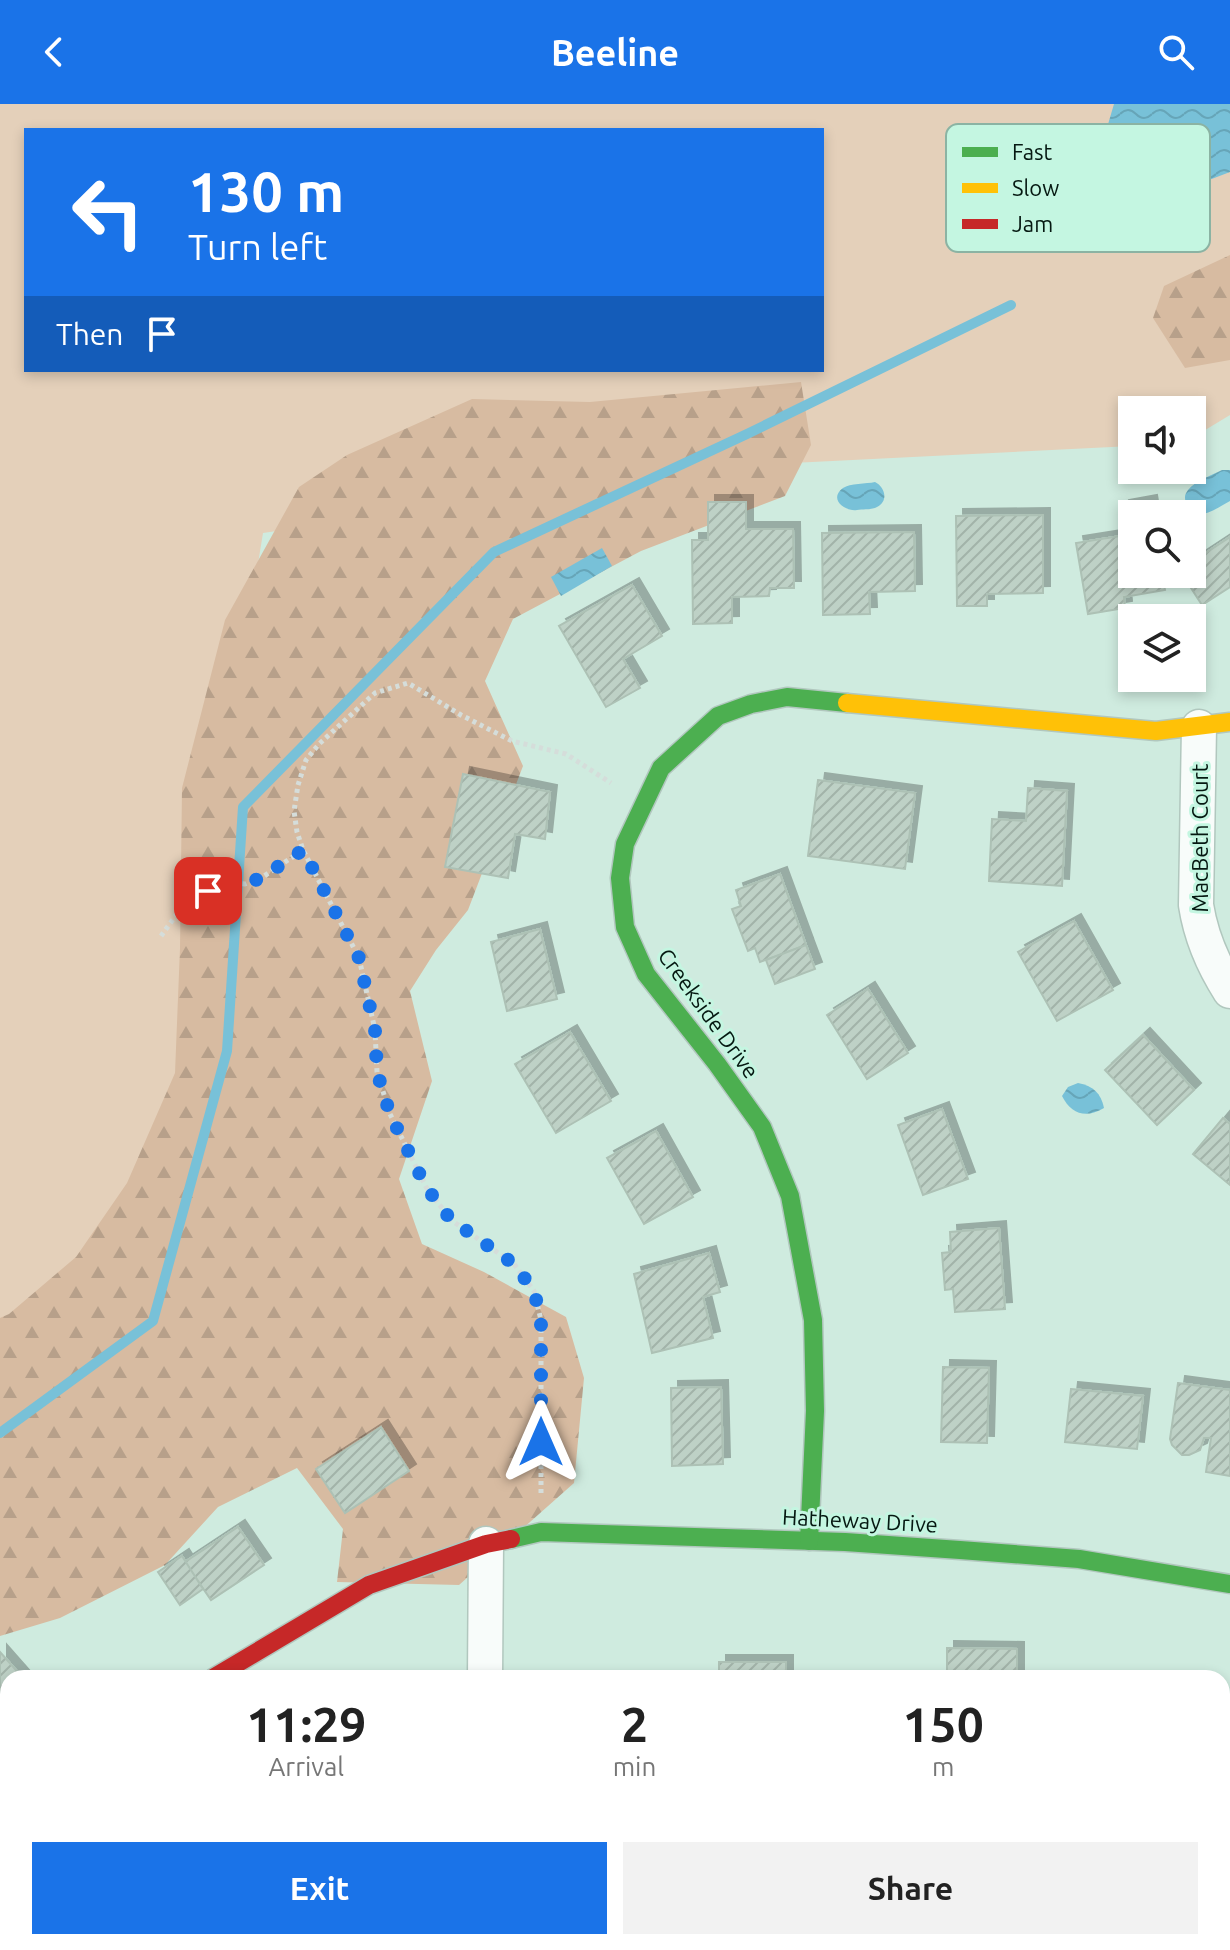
<!DOCTYPE html>
<style>
:root{--surface:#fff;--page:#f2f2f2;--text:#222;--muted:#767676;--accent:#1a73e8}
body{margin:0;font-family:Ubuntu,sans-serif;background:var(--page);color:var(--text);height:100vh;display:flex;flex-direction:column;font-size:30px;white-space:nowrap}
*{box-sizing:border-box;margin:0}
p{font-size:26px;color:var(--muted)}
.icon{flex:none;width:44px;height:44px;fill:none;stroke:currentColor;stroke-width:2;stroke-linecap:round;stroke-linejoin:round}
.map{position:relative;flex:1;overflow:hidden}
.panel{position:absolute;left:0px;top:1566px;width:1230px;height:280px;display:flex;flex-direction:column;background:var(--surface);border-radius:24px 24px 0 0;box-shadow:0 4px 12px #0003}
.panel>*{flex:none}
.guide{position:absolute;left:24px;top:24px;width:800px;height:244px;border-radius:0px;box-shadow:0 4px 12px #0003;background:#1a73e8;color:#fff;overflow:hidden}
.controls{position:absolute;left:1118px;top:292px;display:grid;gap:16px}
.controls a{display:grid;place-items:center;width:88px;height:88px;border-radius:0px;background:var(--surface);box-shadow:0 4px 12px #0003;font-size:40px}
.pin{position:absolute;display:grid;place-items:center;width:68px;height:68px;color:#fff;margin:-34px;border-radius:16px;box-shadow:0 4px 12px #0006}
.me{position:absolute;width:88px;margin:-44px;rotate:0deg;stroke-linejoin:round;filter:drop-shadow(0 0 6px #0008)}
.turn{display:flex;align-items:center;gap:28px;height:168px;padding:0 32px;font-size:36px}
.turn .icon{width:104px;height:104px;stroke-width:2.5}
.turn b{display:block;font-size:56px;line-height:68px}
.then{display:flex;align-items:center;height:76px;padding:0 32px;background:#0003;gap:16px;font-size:30px}
.eta{display:flex;justify-content:space-evenly;align-items:center;height:136px;text-align:center}
.eta b{font-size:48px;font-weight:700;line-height:56px}
.button{display:flex;gap:16px;margin-top:auto;padding:16px 32px}
.button a{flex:1;height:92px;border-radius:0px;background:var(--accent);color:#fff;font-size:32px;font-weight:700;line-height:92px;text-align:center}
.button a+a{background:var(--page);color:var(--text)}
header{display:flex;justify-content:space-between;align-items:center;height:104px;padding:0 32px;background:var(--accent);color:#fff;font-size:36px;font-weight:700}
.map>svg:first-child{display:block}
.grass{fill:#e4d0ba;fill-rule:evenodd}
.forest{fill:url(#forest-firs)}
.water{fill:url(#water-waves)}
.lines{fill:none;stroke-linecap:round;stroke-linejoin:round}
.stream{stroke:#78c1d8;stroke-width:10}
.building{fill:url(#building-hatch);stroke:#adc1b5;stroke-width:2;filter:url(#shadow)}
.street-casing{stroke:#b1c7be;stroke-width:37}
.fast-casing{stroke:#b1c7be;stroke-width:21}
.slow-casing{stroke:#b1c7be;stroke-width:21}
.jam-casing{stroke:#b1c7be;stroke-width:21}
.path{stroke:#d5ddda;stroke-width:5;stroke-dasharray:4 4;stroke-linecap:butt}
.street{stroke:#f8fcfa;stroke-width:34}
.fast{stroke:#4caf50;stroke-width:18}
.slow{stroke:#ffc107;stroke-width:18}
.jam{stroke:#c62828;stroke-width:18}
.route{stroke:#1a73e8;stroke-width:14;stroke-dasharray:0 25.2}
.labels{text-anchor:middle;dominant-baseline:central;stroke-width:6;stroke-linejoin:round;paint-order:stroke}
.street-label{font-size:22px;fill:#051811;stroke:#c4f6e1}
.key{fill:#c4f6e1;stroke:#8bb3a3;stroke-width:2}
.key-label{font-size:22px;fill:#051811}
</style>
<header><svg class="icon" aria-label="back" viewBox="0 0 24 24"><path d="M15 5l-7 7 7 7"/></svg>Beeline<svg class="icon" aria-label="search" viewBox="0 0 24 24"><circle cx="10" cy="10" r="6"/><path d="M15 15l6 6"/></svg></header>
<div class="map">
<svg width="1230" height="1846" viewBox="0 0 1230 1846">
<defs>
<pattern id="forest-firs" width="22" height="20" patternUnits="userSpaceOnUse" patternTransform="scale(2)"><rect width="22" height="20" fill="#d7bba1"/><path d="M5 1l3.5 6h-7zM16 11l3.5 6h-7z" fill="#b7a08a"/></pattern>
<pattern id="water-waves" width="16" height="10" patternUnits="userSpaceOnUse" patternTransform="scale(2)"><rect width="16" height="10" fill="#78c1d8"/><path d="M0 5q4-4 8 0t8 0" fill="none" stroke="#66a5b8"/></pattern>
<pattern id="building-hatch" width="6" height="6" patternUnits="userSpaceOnUse" patternTransform="scale(2)"><rect width="6" height="6" fill="#bed1c6"/><path d="M-1 1l2-2M0 6l6-6M5 7l2-2" fill="none" stroke="#a2b3a9"/></pattern>
<filter id="shadow"><feDropShadow dx="7" dy="-7" stdDeviation="0" flood-color="#0004"/></filter>
</defs>
<rect width="100%" height="100%" fill="#cfebdf"/>
<!-- grass -->
<path class="grass" d="M 0,0 L 1230,0 L 1230,311 L 1192,334 L 1192,306 L 1132,306 L 1132,342 L 712,363 L 263,429 L 132,1235 L 0,1304 ZM 26,26 L 822,26 L 822,266 L 26,266 Z"/>
<!-- forest -->
<g class="forest">
<polygon points="1230,151 1230,256 1185,264 1153,214 1164,182"/>
<polygon points="801,278 811,341 785,392 641,447 513,515 485,577 523,662 468,806 436,846 410,887 432,977 399,1075 422,1140 484,1168 566,1213 584,1274 574,1379 459,1481 337,1478 343,1425 297,1364 218,1403 165,1461 60,1514 0,1532 0,1214 9,1210 76,1153 127,1079 175,969 180,844 182,684 225,516 299,383 347,351 472,295 590,298"/>
</g>
<!-- water -->
<g class="water">
<polygon points="1114,0 1230,0 1230,68 1209,76 1176,111 1139,114 1107,79 1096,61"/>
<path d="M 1222,366 L 1230,366 L 1230,397 C 1217,404 1193,422 1186,399 C 1184,393 1185,390 1188,386 C 1195,377 1212,371 1222,366 Z"/>
<path d="M 875,378 C 885,383 889,397 877,403 C 872,406 863,405 857,406 C 845,408 828,395 843,384 C 850,379 866,380 875,378 Z"/>
<polygon points="602,444 612,462 561,492 551,473"/>
<path d="M 1078,979 C 1093,982 1101,989 1104,1004 C 1086,1015 1071,1010 1062,992 L 1068,983 Z"/>
</g>
<g class="lines">
<!-- stream -->
<polyline class="stream" points="0,1329 153,1217 227,947 243,703 494,448 747,330 1011,201"/>
</g>
<!-- building -->
<g class="building">
<polygon points="708,398 746,398 746,425 793,425 794,484 770,484 769,492 732,493 732,519 693,520 692,436 708,436"/>
<polygon points="1150,398 1152,410 1132,410 1132,470 1162,470 1165,486 1124,493 1125,504 1088,510 1076,439 1127,431 1122,403"/>
<polygon points="1043,411 1043,489 987,490 987,502 957,502 956,412"/>
<polygon points="914,428 915,487 869,488 870,510 823,511 822,429"/>
<polygon points="1230,433 1230,483 1202,501 1182,470 1192,470 1192,458"/>
<polygon points="632,481 662,532 623,555 640,584 606,603 559,522"/>
<polygon points="463,670 550,688 545,735 515,730 508,774 445,763"/>
<polygon points="818,676 915,689 905,765 808,752"/>
<polygon points="1028,684 1067,687 1062,782 989,777 992,715 1026,717"/>
<polygon points="780,770 806,841 760,858 755,844 748,847 732,805 741,802 736,786"/>
<polygon points="1074,817 1113,886 1057,917 1018,848"/>
<polygon points="540,825 557,895 507,907 491,838"/>
<polygon points="806,841 815,865 775,880 766,856"/>
<polygon points="868,885 908,949 867,975 827,911"/>
<polygon points="570,928 611,997 556,1029 515,960"/>
<polygon points="1143,931 1194,986 1157,1021 1105,966"/>
<polygon points="942,1005 968,1075 923,1091 898,1021"/>
<polygon points="1223,1014 1230,1020 1230,1081 1193,1050"/>
<polygon points="656,1027 693,1093 644,1120 607,1054"/>
<polygon points="999,1124 1005,1205 955,1208 953,1185 945,1186 942,1149 951,1148 950,1128"/>
<polygon points="709,1149 720,1188 703,1193 713,1234 652,1249 634,1170"/>
<polygon points="943,1263 989,1264 987,1339 941,1338"/>
<polygon points="1178,1279 1230,1286 1230,1372 1206,1368 1211,1334 1204,1334 1200,1346 1189,1351 1182,1351 1172,1341 1170,1335"/>
<polygon points="721,1283 723,1360 672,1362 671,1284"/>
<polygon points="1071,1285 1143,1292 1137,1345 1065,1338"/>
<polygon points="381,1323 409,1367 345,1409 316,1365"/>
<polygon points="238,1423 264,1461 211,1496 185,1458"/>
<polygon points="182,1452 203,1485 180,1501 158,1468"/>
<polygon points="947,1544 1017,1545 1017,1574 947,1574"/>
<polygon points="0,1548 23,1574 8,1574 8,1605 0,1613"/>
<rect x="719" y="1558" width="67" height="16"/>
<rect x="1222" y="1600" width="8" height="55"/>
<rect x="337" y="1838" width="46" height="8"/>
<rect x="613" y="1838" width="41" height="8"/>
</g>
<g class="lines">
<!-- street casing -->
<g class="street-casing">
<g id="street">
<path d="M 1199,623 L 1196,801 C 1201,833 1212,859 1230,887"/>
<polyline points="485,1574 486,1440"/>
<polyline points="27,1846 27,1838"/>
<polyline points="484,1846 484,1838"/>
</g>
</g>
<!-- fast casing -->
<g class="fast-casing">
<g id="fast">
<polyline points="511,1435 541,1428 845,1438 960,1446 1079,1455 1230,1480"/>
<polyline points="809,1437 815,1307 813,1216 790,1092 762,1023 717,960 646,870 625,823 620,774 625,740 661,664 718,612 751,600 787,593 847,599"/>
</g>
</g>
<!-- slow casing -->
<g class="slow-casing">
<polyline id="slow" points="847,599 1156,627 1230,618"/>
</g>
<!-- jam casing -->
<g class="jam-casing">
<polyline id="jam" points="213,1574 369,1481 486,1440 511,1435"/>
</g>
<!-- path -->
<g class="path">
<polyline points="161,832 190,792 230,779 245,780 261,774 303,746"/>
<polyline points="541,1389 541,1216 534,1187 514,1160 451,1116 426,1083 390,1010 377,968 375,926 359,854 303,746 297,728 294,707 298,681 306,656 319,640 375,589 408,579 461,611 512,637 566,650 611,679"/>
</g>
<!-- street -->
<use href="#street" class="street"/>
<!-- fast -->
<use href="#fast" class="fast"/>
<!-- slow -->
<use href="#slow" class="slow"/>
<!-- jam -->
<use href="#jam" class="jam"/>
</g>
<g class="lines">
<!-- route -->
<polyline class="route" points="208,787 230,779 245,780 261,774 303,746 359,854 375,926 377,968 390,1010 426,1083 451,1116 514,1160 534,1187 541,1216 541,1338"/>
</g>
<g class="labels">
<!-- street labels -->
<g class="street-label">
<text transform="translate(1199 734) rotate(-90)">MacBeth Court</text>
<text transform="translate(709 909) rotate(54)">Creekside Drive</text>
<text transform="translate(860 1416) rotate(3)">Hatheway Drive</text>
</g>
</g>
<!-- legend -->
<rect x="946" y="20" width="264" height="128" rx="12" class="key"/>
<rect x="962" y="43" width="36" height="10" fill="#4caf50"/>
<rect x="962" y="79" width="36" height="10" fill="#ffc107"/>
<rect x="962" y="115" width="36" height="10" fill="#c62828"/>
<g class="key-label">
<text x="1012" y="56">Fast</text>
<text x="1012" y="92">Slow</text>
<text x="1012" y="128">Jam</text>
</g>
</svg>
<div class="controls">
<a><svg class="icon" aria-label="sound" viewBox="0 0 24 24"><path d="M4 9h4l5-4v14l-5-4H4zM17 9q2 3 0 6"/></svg></a>
<a><svg class="icon" aria-label="search" viewBox="0 0 24 24"><circle cx="10" cy="10" r="6"/><path d="M15 15l6 6"/></svg></a>
<a><svg class="icon" aria-label="layers" viewBox="0 0 24 24"><path d="M12 4l9 5-9 5-9-5zM3 14l9 5 9-5"/></svg></a>
</div>
<div class="pin" style="left:208px;top:787px;background:#d93025"><svg class="icon" aria-label="arrive" viewBox="0 0 24 24"><path d="M6 21V4h12l-3 4 3 4H6"/></svg></div>
<svg class="me" style="left:541px;top:1338px" viewBox="-20 -20 40 40"><path d="M0-17L14 15 0 8-14 15z" fill="#1a73e8" stroke="#fff" stroke-width="4"/></svg>
<div class="guide">
<div class="turn"><svg class="icon" aria-label="left" viewBox="0 0 24 24"><path d="M17 20v-9H6M10 6l-5 5 5 5"/></svg><div><b>130 m</b>Turn left</div></div>
<div class="then">Then<svg class="icon" aria-label="arrive" viewBox="0 0 24 24"><path d="M6 21V4h12l-3 4 3 4H6"/></svg></div>
</div>
<section class="panel">
<div class="eta">
<div><b>11:29</b><p>Arrival</p></div>
<div><b>2</b><p>min</p></div>
<div><b>150</b><p>m</p></div>
</div>
<div class="button"><a>Exit</a><a>Share</a></div>
</section>
</div>
